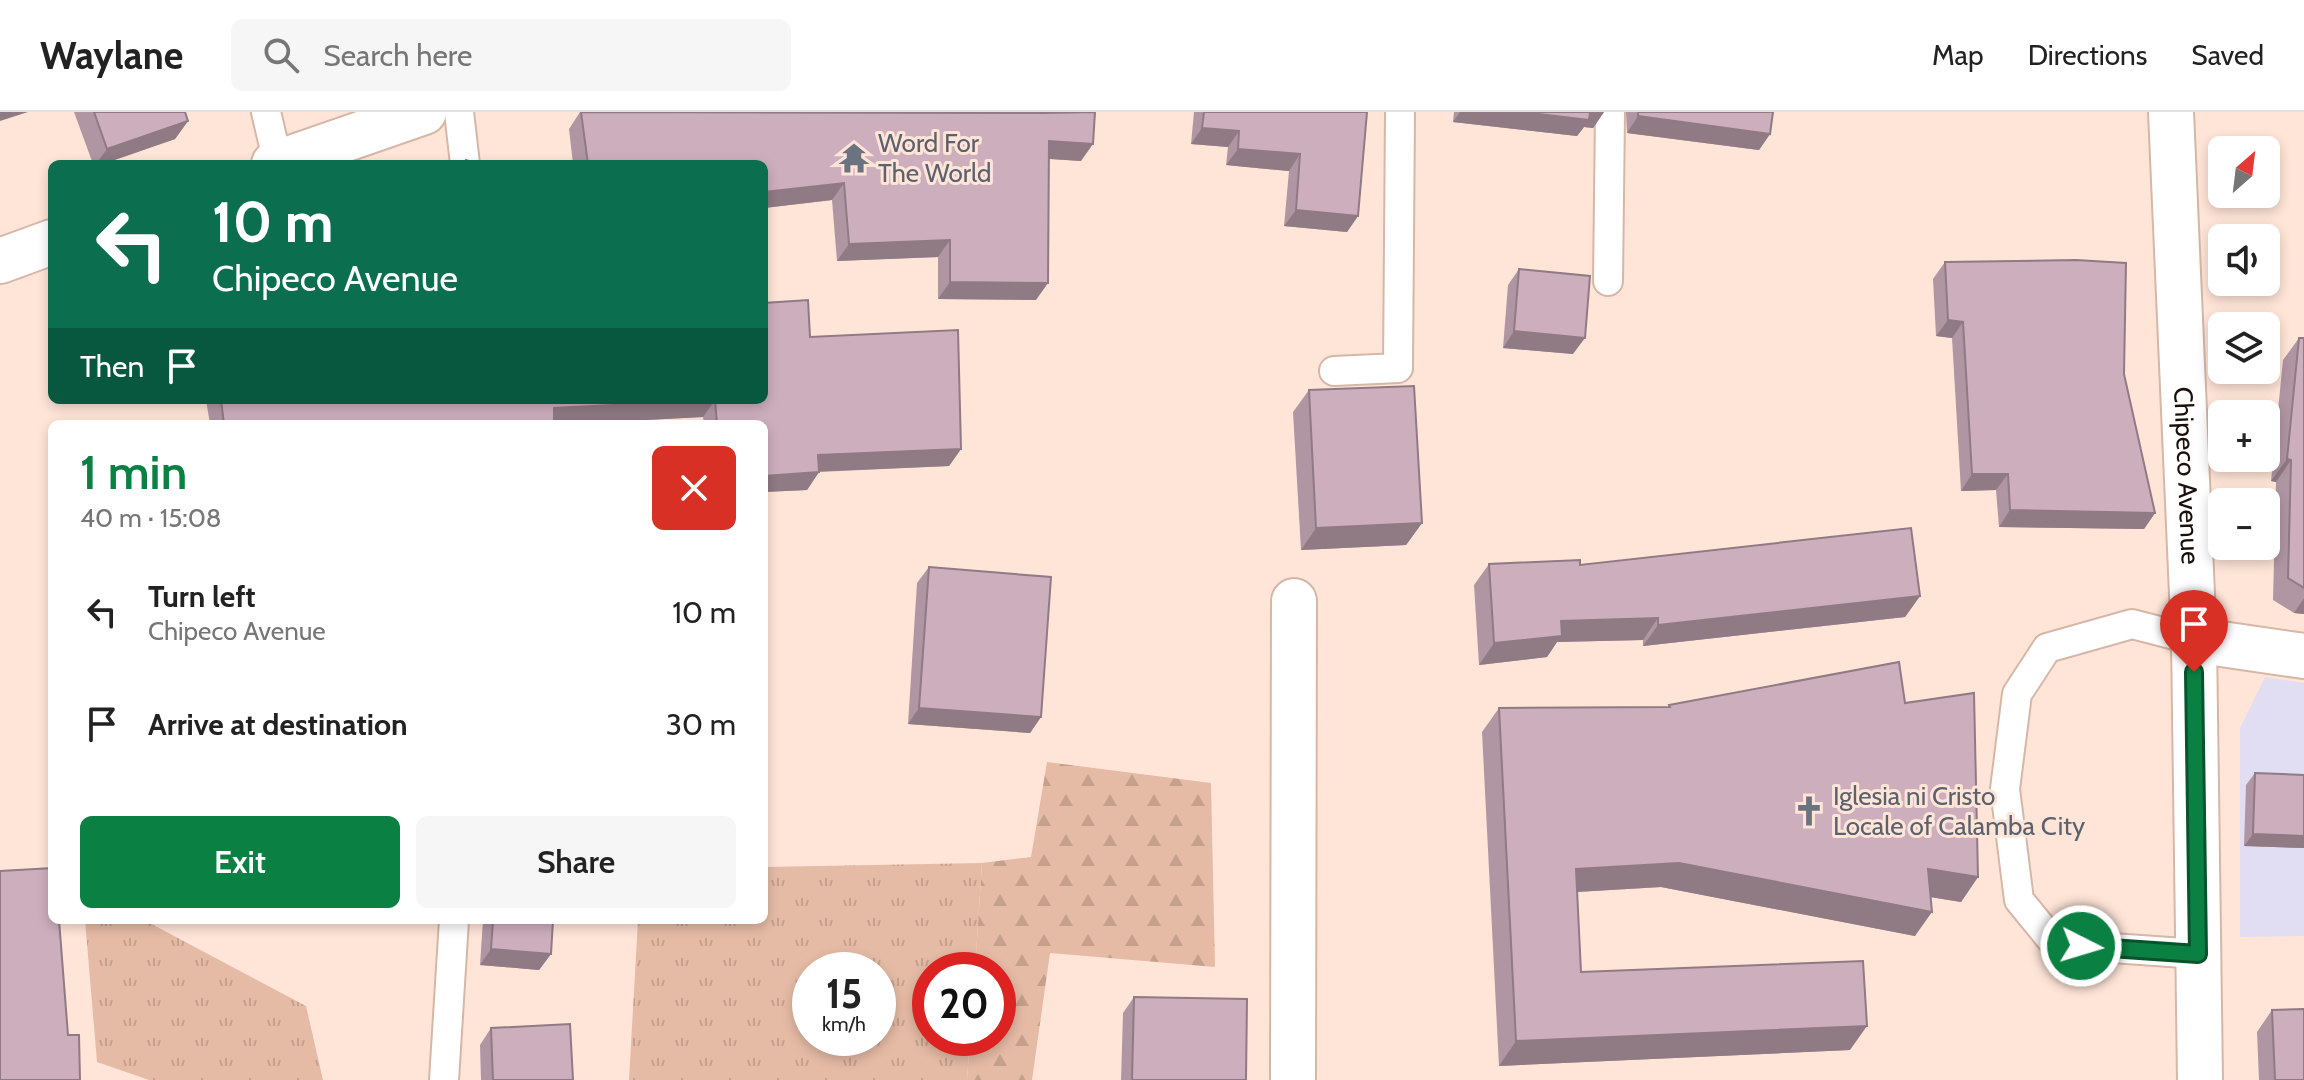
<!DOCTYPE html>
<meta charset="utf-8">
<style>
:root{--surface:#fff;--page:#f6f6f6;--text:#222;--muted:#767676;--line:#e0e0e0;--accent:#0b8043}
body{margin:0;font-family:Cabin,sans-serif;background:var(--page);color:var(--text);height:100vh;display:flex;flex-direction:column;font-size:30px;white-space:nowrap}
*{box-sizing:border-box;margin:0}
p{font-size:26px;color:var(--muted)}
.icon{flex:none;width:44px;height:44px;fill:none;stroke:currentColor;stroke-width:2;stroke-linecap:round;stroke-linejoin:round}
.map{position:relative;flex:1;overflow:hidden}
.sheet{position:absolute;left:48px;top:308px;width:720px;height:504px;display:flex;flex-direction:column;background:var(--surface);border-radius:12px;box-shadow:0 4px 12px #0003}
.sheet>*{flex:none}
.hud{position:absolute;left:48px;top:48px;width:720px;height:244px;border-radius:12px;box-shadow:0 4px 12px #0003;background:#0b6e4f;color:#fff;overflow:hidden}
.needle{width:52px;rotate:28deg}
.tools{position:absolute;left:2208px;top:24px;display:grid;gap:16px}
.tools a{display:grid;place-items:center;width:72px;height:72px;border-radius:12px;background:var(--surface);box-shadow:0 4px 12px #0003;font-size:40px}
.speed{position:absolute;left:792px;top:840px;display:flex;gap:16px;font-size:40px;font-weight:700;text-align:center}
.speed>*{display:grid;place-content:center;width:104px;height:104px;border-radius:50%;background:var(--surface);box-shadow:0 4px 12px #0003;line-height:1}
.speed small{font-size:20px;font-weight:400}
.speed .limit{border:12px solid #d22;background:#fff;color:#111}
.pin{position:absolute;display:grid;place-items:center;width:68px;height:68px;color:#fff;margin:-82px -34px;border-radius:50% 50% 50% 0;rotate:-45deg;box-shadow:0 0 8px #0007}
.pin .icon{rotate:45deg}
.me{position:absolute;width:88px;margin:-44px;rotate:95deg;stroke-linejoin:round;filter:drop-shadow(0 0 6px #0008)}
.turn{display:flex;align-items:center;gap:28px;height:168px;padding:0 32px;font-size:36px}
.turn .icon{width:104px;height:104px;stroke-width:2.5}
.turn b{display:block;font-size:56px;line-height:68px}
.then{display:flex;align-items:center;height:76px;padding:0 32px;background:#0003;gap:16px;font-size:30px}
.round{display:grid;place-items:center;flex:none;width:84px;height:84px;border-radius:12px;background:var(--page)}
.head{display:flex;align-items:center;justify-content:space-between;height:136px;padding:0 32px}
h1{font-size:48px;font-weight:600;line-height:60px;color:var(--accent)}
.button{display:flex;gap:16px;margin-top:auto;padding:16px 32px}
.button a{flex:1;height:92px;border-radius:12px;background:var(--accent);color:#fff;font-size:32px;font-weight:600;line-height:92px;text-align:center}
.button a+a{background:var(--page);color:var(--text)}
ul{padding:0;list-style:none}
li{display:flex;align-items:center;gap:24px;height:112px;padding:0 32px}
li div{flex:1}
li b{display:block;font-size:30px}
li em{font-style:normal}
header{display:flex;align-items:center;gap:48px;box-sizing:border-box;height:112px;padding:0 40px;background:var(--surface);border-bottom:2px solid var(--line)}
header strong{font-size:38px}
nav{display:flex;gap:44px;margin-inline-start:auto;font-size:28px}
.search{width:560px;height:72px;background:var(--page);display:flex;align-items:center;gap:20px;box-sizing:border-box;padding:0 28px;border-radius:12px;color:var(--muted);font-size:30px}
.map>svg:first-child{display:block}
.commercial{fill:#e1def4}
.grass{fill:url(#grass-tufts);fill-rule:evenodd}
.forest{fill:url(#forest-firs)}
.lines{fill:none;stroke-linecap:round;stroke-linejoin:round}
.service-casing{stroke:#d6b7a7;stroke-width:32}
.minor-casing{stroke:#d6b7a7;stroke-width:48}
.tertiary-casing{stroke:#d6b7a7;stroke-width:48}
.secondary-casing{stroke:#d6b7a7;stroke-width:48}
.service{stroke:#fff;stroke-width:28}
.minor{stroke:#fff;stroke-width:44}
.tertiary{stroke:#fff;stroke-width:44}
.secondary{stroke:#fff;stroke-width:44}
.wall{fill:#b096a3}
.shaded-wall{fill:#907a84}
.building{fill:#cdaebd;stroke:#907a84;stroke-width:2}
.route-casing{stroke:#07532c;stroke-width:20}
.route{stroke:#0b8043;stroke-width:14}
.labels{text-anchor:middle;dominant-baseline:central;stroke-width:6;stroke-linejoin:round;paint-order:stroke}
.worship-label{font-size:26px;fill:#5b616d;stroke:#ffe5d8;text-anchor:start}
.street-label{font-size:26px;fill:#190e09;stroke:#ffe5d8}
</style>
<header>
<strong>Waylane</strong>
<div class="search"><svg class="icon" aria-label="search" viewBox="0 0 24 24"><circle cx="10" cy="10" r="6"/><path d="M15 15l6 6"/></svg>Search here</div>
<nav><a>Map</a><a>Directions</a><a>Saved</a></nav>
</header>
<div class="map">
<svg width="2304" height="968" viewBox="0 0 2304 968">
<defs>
<pattern id="grass-tufts" width="24" height="20" patternUnits="userSpaceOnUse" patternTransform="scale(2)"><rect width="24" height="20" fill="#e5bba5"/><path d="M3 7l-1-3M5 7V3M7 7l1-3M15 17l-1-3M17 17v-4M19 17l1-3" fill="none" stroke="#c4a08d"/></pattern>
<pattern id="forest-firs" width="22" height="20" patternUnits="userSpaceOnUse" patternTransform="scale(2)"><rect width="22" height="20" fill="#e5bba5"/><path d="M5 1l3.5 6h-7zM16 11l3.5 6h-7z" fill="#c4a08d"/></pattern>
</defs>
<rect width="100%" height="100%" fill="#ffe5d8"/>
<!-- commercial -->
<polygon class="commercial" points="2265,565 2304,571 2304,824 2240,825 2240,616"/>
<!-- grass -->
<g class="grass">
<path d="M 982,751 L 975,858 L 930,858 L 930,926 L 970,926 L 967,968 L 629,968 L 638,808 L 764,808 L 764,755 ZM 810,858 L 878,858 L 878,926 L 810,926 Z"/>
<polygon points="85,808 144,808 306,894 323,968 149,968 97,950"/>
</g>
<!-- forest -->
<polygon class="forest" points="1047,650 1211,671 1215,855 1050,841 1032,968 967,968 970,926 998,926 998,858 975,858 982,751 1031,745"/>
<g class="lines">
<!-- service casing -->
<g class="service-casing">
<g id="service">
<polyline points="266,0 278,51"/>
<polyline points="459,0 465,52"/>
<polyline points="1608,169 1610,0"/>
<polyline points="1334,259 1398,256 1400,0"/>
<polyline points="2194,528 2132,512 2047,536 2017,582 2005,677 2019,788 2055,832 2198,842"/>
<polyline points="444,968 454,808"/>
</g>
</g>
<!-- minor casing -->
<g class="minor-casing">
<polyline id="minor" points="1293,968 1294,489"/>
</g>
<!-- tertiary casing -->
<g class="tertiary-casing">
<polyline id="tertiary" points="2194,528 2304,544"/>
</g>
<!-- secondary casing -->
<g class="secondary-casing">
<g id="secondary">
<path id="s1" d="M 2171,0 L 2194,528 L 2200,968"/>
<polyline points="274,52 424,0"/>
<polyline points="0,149 52,130"/>
</g>
</g>
<!-- service -->
<use href="#service" class="service"/>
<!-- minor -->
<use href="#minor" class="minor"/>
<!-- tertiary -->
<use href="#tertiary" class="tertiary"/>
<!-- secondary -->
<use href="#secondary" class="secondary"/>
</g>
<!-- wall -->
<g class="wall">
<polygon points="74,0 185,0 188,9 175,27 103,52 93,52"/>
<polygon points="580,0 1030,1 1095,0 1081,49 1049,47 1036,188 938,187 938,145 837,149 832,88 764,96 764,52 573,52 569,17"/>
<polygon points="1194,0 1367,0 1358,104 1347,120 1284,114 1289,59 1226,53 1228,35 1191,32"/>
<polygon points="1454,0 1604,0 1593,16 1584,15 1577,24 1453,10"/>
<polygon points="1626,0 1773,0 1770,22 1759,38 1627,21"/>
<polygon points="1945,150 2124,262 2155,401 2144,417 1999,415 1996,378 1961,379 1952,226 1936,224 1933,167"/>
<polygon points="1519,157 1573,242 1503,236 1508,173"/>
<polygon points="810,225 961,337 949,354 819,360 807,378 764,380 764,312 704,312 703,305 568,312 210,312 206,288 764,288"/>
<polygon points="2299,226 2304,226 2304,502 2294,501 2273,488 2276,370 2271,369 2283,248"/>
<polygon points="1309,278 1422,411 1406,433 1301,438 1293,300"/>
<polygon points="1489,452 1580,453 1920,484 1905,505 1643,534 1643,528 1557,530 1547,545 1479,553 1474,473"/>
<polygon points="929,455 1041,605 1030,621 908,612 917,471"/>
<polygon points="1905,591 1978,765 1961,790 1931,785 1915,824 1661,775 1577,780 1581,860 1850,938 1499,954 1482,620 1499,596 1668,595 1669,593"/>
<polygon points="2255,661 2304,663 2304,736 2244,734 2246,673"/>
<polygon points="483,808 553,808 551,842 539,858 480,853"/>
<polygon points="1134,885 1246,968 1121,968 1123,901"/>
<polygon points="2272,898 2304,968 2259,968 2257,920"/>
<polygon points="491,916 573,968 481,968 480,933"/>
</g>
<!-- shaded-wall -->
<g class="shaded-wall">
<polygon points="0,0 28,0 0,9"/>
<polygon points="1460,0 1604,0 1593,16 1584,15 1577,24 1453,10"/>
<polygon points="1638,4 1770,22 1759,38 1627,21"/>
<polygon points="188,9 175,27 103,52 96,52 107,37"/>
<polygon points="1202,16 1239,19 1228,35 1191,32"/>
<polygon points="1049,29 1093,32 1081,49 1037,46"/>
<polygon points="1238,37 1300,42 1289,59 1226,53"/>
<polygon points="844,71 832,88 764,96 764,80"/>
<polygon points="1296,98 1358,104 1347,120 1284,114"/>
<polygon points="950,128 938,145 837,149 849,132"/>
<polygon points="950,170 1048,171 1036,188 938,187"/>
<polygon points="1948,208 1963,210 1952,226 1936,224"/>
<polygon points="1514,219 1585,226 1573,242 1503,236"/>
<polygon points="715,288 703,305 568,312 543,312 554,296"/>
<polygon points="961,337 949,354 806,360 818,343"/>
<polygon points="2287,347 2291,348 2276,370 2271,369"/>
<polygon points="819,360 807,378 764,380 764,364"/>
<polygon points="1972,362 2008,362 1996,378 1961,379"/>
<polygon points="2010,398 2155,401 2144,417 1999,415"/>
<polygon points="1422,411 1406,433 1301,438 1316,416"/>
<polygon points="1920,484 1905,505 1643,534 1658,513"/>
<polygon points="2304,486 2304,502 2294,501"/>
<polygon points="1658,506 1643,528 1557,530 1547,545 1479,553 1494,531 1561,509"/>
<polygon points="919,596 1041,605 1030,621 908,612"/>
<polygon points="2253,722 2304,724 2304,736 2244,734"/>
<polygon points="1679,751 1932,800 1915,824 1661,775 1558,781 1576,757"/>
<polygon points="1928,757 1978,765 1961,790 1911,782"/>
<polygon points="491,837 551,842 539,858 480,853"/>
<polygon points="1867,914 1850,938 1499,954 1516,929"/>
</g>
<!-- building -->
<g class="building">
<polygon points="94,0 185,0 188,9 107,37"/>
<polygon points="581,0 1043,1 1095,0 1093,32 1049,29 1048,171 950,170 950,128 849,132 844,71 764,80 764,52 588,52"/>
<polygon points="1204,0 1367,0 1358,104 1296,98 1300,42 1238,37 1239,19 1202,16"/>
<polygon points="1522,0 1590,0 1589,8"/>
<polygon points="1638,0 1773,0 1770,22 1638,4"/>
<polygon points="466,48 473,51 473,52 462,52"/>
<polygon points="2076,148 2126,151 2124,262 2155,401 2010,398 2008,362 1972,362 1963,210 1948,208 1945,150"/>
<polygon points="1519,157 1590,164 1585,226 1514,219"/>
<polygon points="808,188 810,225 958,218 961,337 818,343 819,360 764,364 764,312 717,312 715,288 764,288 764,191"/>
<polygon points="2299,226 2304,226 2304,476 2288,466 2291,348 2287,347"/>
<polygon points="1414,274 1422,411 1316,416 1309,278"/>
<polygon points="221,288 713,288 554,296 554,312 224,312"/>
<polygon points="1911,416 1920,484 1658,513 1658,506 1561,509 1562,524 1494,531 1489,452 1580,448 1580,453"/>
<polygon points="929,455 1051,465 1041,605 919,596"/>
<polygon points="1899,550 1905,591 1974,581 1978,765 1928,757 1932,800 1679,751 1576,757 1581,860 1863,849 1867,914 1516,929 1499,596 1670,595 1669,593"/>
<polygon points="2255,661 2304,663 2304,724 2253,722"/>
<polygon points="52,756 52,808 59,808 68,923 79,923 80,968 0,968 0,759"/>
<polygon points="493,808 553,808 551,842 491,837"/>
<polygon points="1134,885 1247,887 1246,968 1132,968"/>
<polygon points="2304,897 2304,968 2275,968 2272,898"/>
<polygon points="570,912 573,968 493,968 491,916"/>
</g>
<g class="lines">
<!-- route casing -->
<g class="route-casing">
<polyline id="route" points="2081,834 2198,842 2194,560"/>
</g>
<!-- route -->
<use href="#route" class="route"/>
</g>
<!-- icons -->
<defs>
<g id="temple-bare" transform="scale(2.4)"><path d="M0-6L5-2H3V0L6.5 2.5H4V6H1.5V3h-3V6H-4V2.5H-6.5L-3 0V-2H-5Z" fill="#6b7280" stroke="#ffe5d8" stroke-width="2.5" paint-order="stroke"/></g>
<g id="church-bare" transform="scale(2.4)"><path d="M-1.2-6h2.4v3.5h3.3v2.4h-3.3V6h-2.4V-.1h-3.3v-2.4h3.3Z" fill="#6b7280" stroke="#ffe5d8" stroke-width="2.5" paint-order="stroke"/></g>
</defs>
<g fill-rule="evenodd">
<use href="#temple-bare" x="854" y="46"/>
<use href="#church-bare" x="1809" y="699"/>
</g>
<g class="labels">
<!-- worship labels -->
<g class="worship-label">
<text x="878" y="31">Word For<tspan x="878" dy="30">The World</tspan></text>
<text x="1833" y="684">Iglesia ni Cristo<tspan x="1833" dy="30">Locale of Calamba City</tspan></text>
</g>
<!-- street labels -->
<g class="street-label">
<text stroke="none"><textPath href="#s1" startOffset="364">Chipeco Avenue</textPath></text>
</g>
</g>
</svg>
<div class="tools">
<a><svg class="needle" viewBox="-14 -14 28 28"><path d="M0-13l5 13h-10z" fill="#e53935"/><path d="M0 13l5-13h-10z" fill="#767676"/></svg></a>
<a><svg class="icon" aria-label="sound" viewBox="0 0 24 24"><path d="M4 9h4l5-4v14l-5-4H4zM17 9q2 3 0 6"/></svg></a>
<a><svg class="icon" aria-label="layers" viewBox="0 0 24 24"><path d="M12 4l9 5-9 5-9-5zM3 14l9 5 9-5"/></svg></a>
<a>+</a>
<a>−</a>
</div>
<div class="speed"><div>15<small>km/h</small></div><div class="limit">20</div></div>
<div class="pin" style="left:2194px;top:560px;background:#d93025"><svg class="icon" aria-label="arrive" viewBox="0 0 24 24"><path d="M6 21V4h12l-3 4 3 4H6"/></svg></div>
<svg class="me" style="left:2081px;top:834px" viewBox="-20 -20 40 40"><circle r="17" fill="#0b8043" stroke="#fff" stroke-width="3"/><path d="M0-11L8 9 0 5-8 9z" fill="#fff"/></svg>
<div class="hud">
<div class="turn"><svg class="icon" aria-label="left" viewBox="0 0 24 24"><path d="M17 20v-9H6M10 6l-5 5 5 5"/></svg><div><b>10 m</b>Chipeco Avenue</div></div>
<div class="then">Then<svg class="icon" aria-label="arrive" viewBox="0 0 24 24"><path d="M6 21V4h12l-3 4 3 4H6"/></svg></div>
</div>
<section class="sheet">
<div class="head"><div><h1>1 min</h1><p>40 m · 15:08</p></div><a class="round" style="background:#d93025;color:#fff"><svg class="icon" aria-label="close" viewBox="0 0 24 24"><path d="M6 6l12 12M18 6L6 18"/></svg></a></div>
<ul>
<li><svg class="icon" aria-label="left" viewBox="0 0 24 24"><path d="M17 20v-9H6M10 6l-5 5 5 5"/></svg><div><b>Turn left</b><p>Chipeco Avenue</p></div><em>10 m</em></li>
<li><svg class="icon" aria-label="arrive" viewBox="0 0 24 24"><path d="M6 21V4h12l-3 4 3 4H6"/></svg><div><b>Arrive at destination</b></div><em>30 m</em></li>
</ul>
<div class="button"><a>Exit</a><a>Share</a></div>
</section>
</div>
